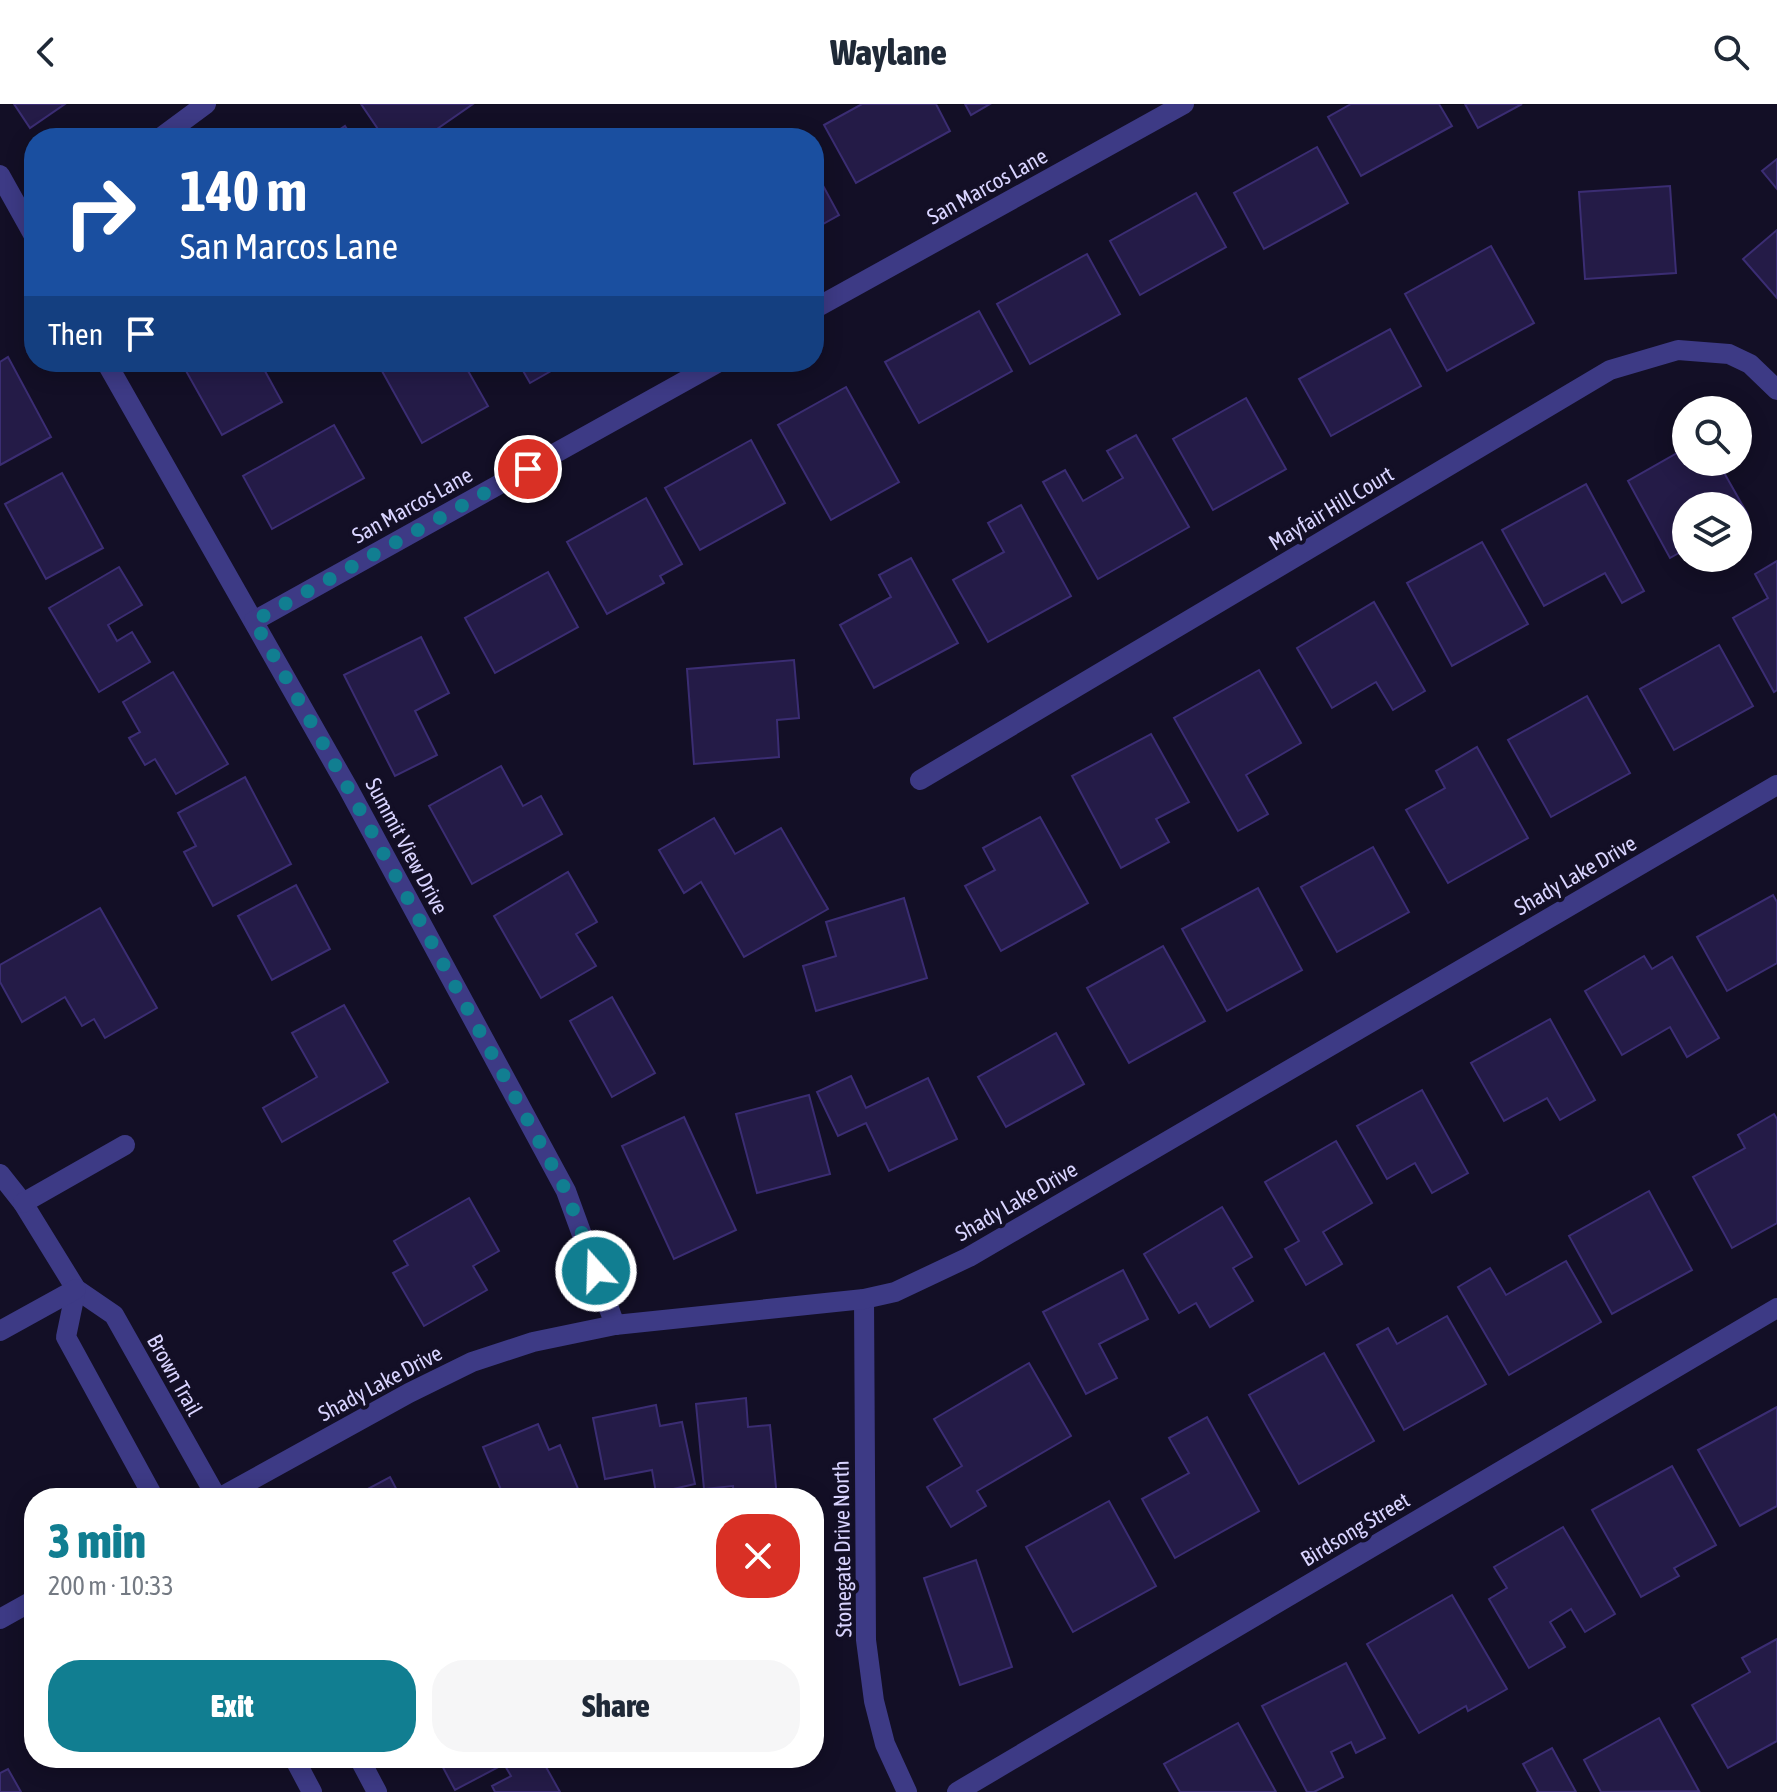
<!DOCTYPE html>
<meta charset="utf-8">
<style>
:root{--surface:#fff;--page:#f6f6f7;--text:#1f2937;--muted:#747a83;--accent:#117e91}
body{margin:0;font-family:"Asap Condensed",sans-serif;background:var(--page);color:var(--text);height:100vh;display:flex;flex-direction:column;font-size:30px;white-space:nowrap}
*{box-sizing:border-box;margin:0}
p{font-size:26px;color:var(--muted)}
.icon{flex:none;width:44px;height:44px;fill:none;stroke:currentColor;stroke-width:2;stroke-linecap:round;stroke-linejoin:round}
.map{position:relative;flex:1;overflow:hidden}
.drawer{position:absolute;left:24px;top:1384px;width:800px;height:280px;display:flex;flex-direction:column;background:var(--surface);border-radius:32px;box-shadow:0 4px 20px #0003}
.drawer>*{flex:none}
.guide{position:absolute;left:24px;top:24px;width:800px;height:244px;border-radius:32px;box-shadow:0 4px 20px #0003;background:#1a4fa0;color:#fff;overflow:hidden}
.controls{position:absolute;left:1672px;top:292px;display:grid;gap:16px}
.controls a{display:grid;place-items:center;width:80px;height:80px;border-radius:50%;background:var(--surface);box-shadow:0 4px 20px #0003;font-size:40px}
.pin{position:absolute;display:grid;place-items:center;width:68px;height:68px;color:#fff;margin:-34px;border:4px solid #fff;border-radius:50%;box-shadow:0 2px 8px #0007}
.me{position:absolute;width:88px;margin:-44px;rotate:340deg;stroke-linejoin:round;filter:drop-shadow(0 0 6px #0008)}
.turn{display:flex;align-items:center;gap:28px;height:168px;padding:0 24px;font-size:36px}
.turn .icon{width:104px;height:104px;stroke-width:2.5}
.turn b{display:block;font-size:56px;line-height:68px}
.then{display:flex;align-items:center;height:76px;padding:0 24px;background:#0003;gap:16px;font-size:30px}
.round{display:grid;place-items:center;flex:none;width:84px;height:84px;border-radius:32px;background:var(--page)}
.overview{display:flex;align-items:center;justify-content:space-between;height:136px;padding:0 24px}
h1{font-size:48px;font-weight:800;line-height:60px;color:var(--accent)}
.action{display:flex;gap:16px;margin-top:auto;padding:16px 24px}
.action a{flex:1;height:92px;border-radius:32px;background:var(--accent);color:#fff;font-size:32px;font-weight:800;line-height:92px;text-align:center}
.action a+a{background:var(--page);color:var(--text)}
header{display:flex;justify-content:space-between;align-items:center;height:104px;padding:0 24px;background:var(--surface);font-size:36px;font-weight:800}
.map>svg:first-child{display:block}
.building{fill:#241b47;stroke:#3b2d73;stroke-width:2}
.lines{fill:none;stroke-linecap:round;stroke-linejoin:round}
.minor{stroke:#3d3a85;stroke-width:20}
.route{stroke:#117e91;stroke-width:14;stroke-dasharray:0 25.2}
.labels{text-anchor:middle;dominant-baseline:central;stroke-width:8;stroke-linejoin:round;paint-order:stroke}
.street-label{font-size:22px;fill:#d9d4ff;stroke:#130f26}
</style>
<header><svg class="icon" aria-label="back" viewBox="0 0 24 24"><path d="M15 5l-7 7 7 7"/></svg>Waylane<svg class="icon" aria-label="search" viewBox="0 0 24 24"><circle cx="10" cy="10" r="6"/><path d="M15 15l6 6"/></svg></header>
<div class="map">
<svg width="1777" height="1688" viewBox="0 0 1777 1688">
<rect width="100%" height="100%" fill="#130f26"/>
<!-- building -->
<g class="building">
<polygon points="14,0 65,0 30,24"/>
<polygon points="361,0 473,0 424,34 384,34"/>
<polygon points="862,0 936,0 950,27 856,79 824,21"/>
<polygon points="965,0 990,0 971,11"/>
<polygon points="1351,0 1439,0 1452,22 1361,72 1328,13"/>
<polygon points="1465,0 1522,0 1478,24"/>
<polygon points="345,22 353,34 327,34"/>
<polygon points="1317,43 1348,99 1264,145 1234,89"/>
<polygon points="1777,55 1777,85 1762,67"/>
<polygon points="814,65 839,111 814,125"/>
<polygon points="1670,82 1676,169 1585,175 1579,88"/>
<polygon points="1196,89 1226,143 1140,191 1110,137"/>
<polygon points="1777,126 1777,194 1743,155"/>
<polygon points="1491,142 1534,219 1447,267 1405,190"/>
<polygon points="1087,150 1120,210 1030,260 997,200"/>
<polygon points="979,207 1012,267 919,319 885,258"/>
<polygon points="1390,225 1421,282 1331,332 1299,275"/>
<polygon points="8,253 51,333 0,361 0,258"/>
<polygon points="181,258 260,258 282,298 222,331"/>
<polygon points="377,258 463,258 488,302 422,339"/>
<polygon points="518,258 564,258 565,259 530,279"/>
<polygon points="846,283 899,378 831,416 778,321"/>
<polygon points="1246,294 1286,365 1213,406 1173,335"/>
<polygon points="334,321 364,374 272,425 243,372"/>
<polygon points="1136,331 1189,423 1098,475 1043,378 1065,366 1083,397 1123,374 1107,347"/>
<polygon points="751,336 785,399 700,446 665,384"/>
<polygon points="1686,344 1686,358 1718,358 1748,411 1738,416 1738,402 1686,402 1686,445 1670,454 1628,377"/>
<polygon points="62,369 103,444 46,475 5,400"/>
<polygon points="1586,380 1644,487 1622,499 1605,469 1544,502 1502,426"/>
<polygon points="646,394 682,460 660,472 664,479 607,510 567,438"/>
<polygon points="1021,401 1071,492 988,538 953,476 1004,448 988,419"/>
<polygon points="1482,438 1528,520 1452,562 1407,479"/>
<polygon points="911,454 958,539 874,584 840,521 891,493 879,471"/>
<polygon points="1777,457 1777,586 1774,588 1733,514 1768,494 1755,470"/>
<polygon points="119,463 142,501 108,521 117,537 132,528 150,558 99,588 49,504"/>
<polygon points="548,468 578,523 495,569 465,514"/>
<polygon points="1374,498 1425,587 1393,606 1376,578 1332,604 1297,544"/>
<polygon points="421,533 449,589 415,607 437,651 395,672 344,571"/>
<polygon points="1719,541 1753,602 1674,646 1640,585"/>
<polygon points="794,556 799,614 777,616 779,653 694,660 687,565"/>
<polygon points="1259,566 1301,639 1246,671 1268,710 1238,727 1174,614"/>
<polygon points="173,568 228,660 176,690 155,655 145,661 129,634 140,628 123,598"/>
<polygon points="1587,592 1630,669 1551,713 1508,636"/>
<polygon points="1151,630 1189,698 1156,715 1169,738 1121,764 1072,672"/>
<polygon points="1477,643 1528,734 1448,779 1406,706 1445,684 1436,667"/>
<polygon points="501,662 523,702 541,692 562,730 472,780 429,702"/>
<polygon points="245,673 291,760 213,802 184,748 196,742 178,709"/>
<polygon points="1040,713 1088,799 1001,847 965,782 995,766 983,744"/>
<polygon points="714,714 735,750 781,724 828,805 744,853 701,778 684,789 659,746"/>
<polygon points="1373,743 1409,808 1337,848 1301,783"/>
<polygon points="568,768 597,818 576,830 596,862 541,894 494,812"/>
<polygon points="296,781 330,845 272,876 238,812"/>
<polygon points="1258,784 1302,866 1227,907 1182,825"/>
<polygon points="1773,791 1777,798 1777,859 1727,887 1697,833"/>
<polygon points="904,794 927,874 816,907 803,862 836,852 826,818"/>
<polygon points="100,804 157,904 105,934 94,915 82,922 65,893 22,918 0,878 0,861"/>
<polygon points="1163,842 1205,917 1129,959 1087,884"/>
<polygon points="1644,852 1652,865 1672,853 1719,934 1687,953 1670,923 1622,951 1585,887"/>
<polygon points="612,893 655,969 612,993 570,917"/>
<polygon points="344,901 388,978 282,1038 263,1004 317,973 292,929"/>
<polygon points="1550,915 1595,996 1560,1016 1547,994 1504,1017 1471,959"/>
<polygon points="1056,929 1084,980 1006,1023 978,973"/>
<polygon points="851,972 866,1004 928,974 957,1035 889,1067 866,1019 838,1032 817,988"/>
<polygon points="1422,986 1468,1069 1432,1089 1415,1059 1387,1075 1357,1022"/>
<polygon points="809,991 830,1070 757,1089 736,1010"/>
<polygon points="1774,1010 1777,1015 1777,1119 1732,1144 1693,1073 1745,1044 1738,1031"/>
<polygon points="684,1013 736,1126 674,1155 622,1042"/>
<polygon points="1336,1037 1372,1099 1323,1128 1342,1160 1306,1181 1285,1145 1299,1137 1265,1078"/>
<polygon points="1649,1087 1692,1166 1612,1210 1569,1132"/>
<polygon points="469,1094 499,1147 473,1162 487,1186 424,1222 393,1169 408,1161 394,1137"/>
<polygon points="1222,1103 1252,1153 1233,1164 1253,1197 1210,1223 1196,1199 1179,1209 1144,1150"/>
<polygon points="1566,1157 1601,1218 1509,1271 1458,1183 1490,1164 1506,1191"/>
<polygon points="1123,1166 1148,1215 1099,1240 1117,1274 1086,1290 1043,1208"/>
<polygon points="1447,1212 1486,1280 1404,1326 1357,1241 1388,1224 1397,1240"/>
<polygon points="1324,1249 1374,1337 1299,1380 1249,1291"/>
<polygon points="1029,1259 1071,1332 977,1387 986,1402 951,1423 927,1383 962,1362 934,1315"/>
<polygon points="746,1294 748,1323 770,1321 777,1394 734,1394 733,1382 704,1385 696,1300"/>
<polygon points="656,1301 660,1322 682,1318 695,1380 656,1389 652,1366 605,1375 593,1314"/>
<polygon points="1777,1303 1777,1402 1740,1422 1698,1346"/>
<polygon points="1207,1313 1259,1407 1175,1454 1142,1395 1189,1369 1169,1334"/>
<polygon points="538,1320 549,1346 560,1341 581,1392 577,1394 489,1394 502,1388 483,1343"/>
<polygon points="1672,1362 1716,1441 1674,1464 1679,1472 1641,1493 1592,1406"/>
<polygon points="390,1373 401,1394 351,1394"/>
<polygon points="1109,1397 1156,1482 1073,1528 1026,1443"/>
<polygon points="1563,1423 1615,1510 1585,1528 1571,1505 1550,1518 1565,1543 1529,1564 1489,1495 1507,1484 1494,1463"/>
<polygon points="976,1456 1012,1563 960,1581 924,1474"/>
<polygon points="1452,1491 1507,1585 1468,1607 1466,1602 1419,1629 1367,1540"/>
<polygon points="1777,1535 1777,1637 1728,1664 1692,1601 1750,1568 1742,1554"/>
<polygon points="1346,1559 1385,1634 1356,1649 1351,1638 1331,1648 1343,1673 1314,1688 1307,1688 1262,1602"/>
<polygon points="1659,1614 1699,1687 1601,1688 1584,1656"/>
<polygon points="1238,1619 1276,1688 1180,1688 1164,1660"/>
<polygon points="1552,1644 1576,1688 1537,1688 1538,1687 1523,1660"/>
<polygon points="438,1654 541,1654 560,1688 495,1688 492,1682 511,1672 504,1660 455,1686"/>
<polygon points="8,1665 21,1688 0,1688 0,1669"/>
</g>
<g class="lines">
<!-- minor -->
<g class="minor">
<polyline points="160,34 206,0"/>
<polyline points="0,71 34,132"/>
<polyline points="814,205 1184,0"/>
<polyline points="106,258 348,684 566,1087 615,1221"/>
<polyline points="254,517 719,258"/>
<polyline points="920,676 1610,266 1678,246 1729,250 1750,260 1777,286"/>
<polyline points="0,1070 23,1099 76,1185 114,1211 217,1394"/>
<polyline points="23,1099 125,1041"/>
<polyline points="76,1185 66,1233 154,1394"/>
<polyline points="864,1195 866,1536 874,1597 885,1640 907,1688"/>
<polyline points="0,1227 76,1185"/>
<polyline points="219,1394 409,1289 472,1258 533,1238 615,1221 864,1195 895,1188 969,1153 1777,681"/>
<polyline points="0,1515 34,1496"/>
<polyline points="294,1654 312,1688"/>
<polyline points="359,1654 377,1688"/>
<polyline points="957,1688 1777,1204"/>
</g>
</g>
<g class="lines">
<!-- route -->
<polyline class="route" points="528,365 254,517 348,684 566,1087 596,1167"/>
</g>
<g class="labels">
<!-- street labels -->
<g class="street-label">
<text transform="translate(987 82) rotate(-29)">San Marcos Lane</text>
<text transform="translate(412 401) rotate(-29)">San Marcos Lane</text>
<text transform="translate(1331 404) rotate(-31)">Mayfair Hill Court</text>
<text transform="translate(407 742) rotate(62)">Summit View Drive</text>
<text transform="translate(1575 771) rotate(-30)">Shady Lake Drive</text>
<text transform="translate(1016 1097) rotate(-30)">Shady Lake Drive</text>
<text transform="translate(175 1271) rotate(61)">Brown Trail</text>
<text transform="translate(380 1279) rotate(-28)">Shady Lake Drive</text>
<text transform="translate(1355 1425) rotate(-31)">Birdsong Street</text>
<text transform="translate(842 1445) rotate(-91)">Stonegate Drive North</text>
</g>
</g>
</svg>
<div class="controls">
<a><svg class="icon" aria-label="search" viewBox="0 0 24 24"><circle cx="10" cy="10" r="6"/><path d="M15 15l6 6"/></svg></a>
<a><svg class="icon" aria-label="layers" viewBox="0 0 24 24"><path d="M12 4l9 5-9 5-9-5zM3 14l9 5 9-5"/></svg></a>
</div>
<div class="pin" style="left:528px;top:365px;background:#d93025"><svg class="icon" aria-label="arrive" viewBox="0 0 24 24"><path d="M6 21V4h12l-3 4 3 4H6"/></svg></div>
<svg class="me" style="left:596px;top:1167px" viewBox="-20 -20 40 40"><circle r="17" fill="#117e91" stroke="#fff" stroke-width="3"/><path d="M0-11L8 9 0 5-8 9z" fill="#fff"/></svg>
<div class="guide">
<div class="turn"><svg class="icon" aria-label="right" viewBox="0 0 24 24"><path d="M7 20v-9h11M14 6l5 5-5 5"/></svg><div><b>140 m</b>San Marcos Lane</div></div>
<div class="then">Then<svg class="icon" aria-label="arrive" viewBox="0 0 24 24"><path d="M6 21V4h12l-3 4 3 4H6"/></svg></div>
</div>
<section class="drawer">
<div class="overview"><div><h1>3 min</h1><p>200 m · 10:33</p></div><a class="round" style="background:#d93025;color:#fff"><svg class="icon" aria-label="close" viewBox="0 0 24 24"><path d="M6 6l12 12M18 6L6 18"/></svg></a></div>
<div class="action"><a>Exit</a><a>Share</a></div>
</section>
</div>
